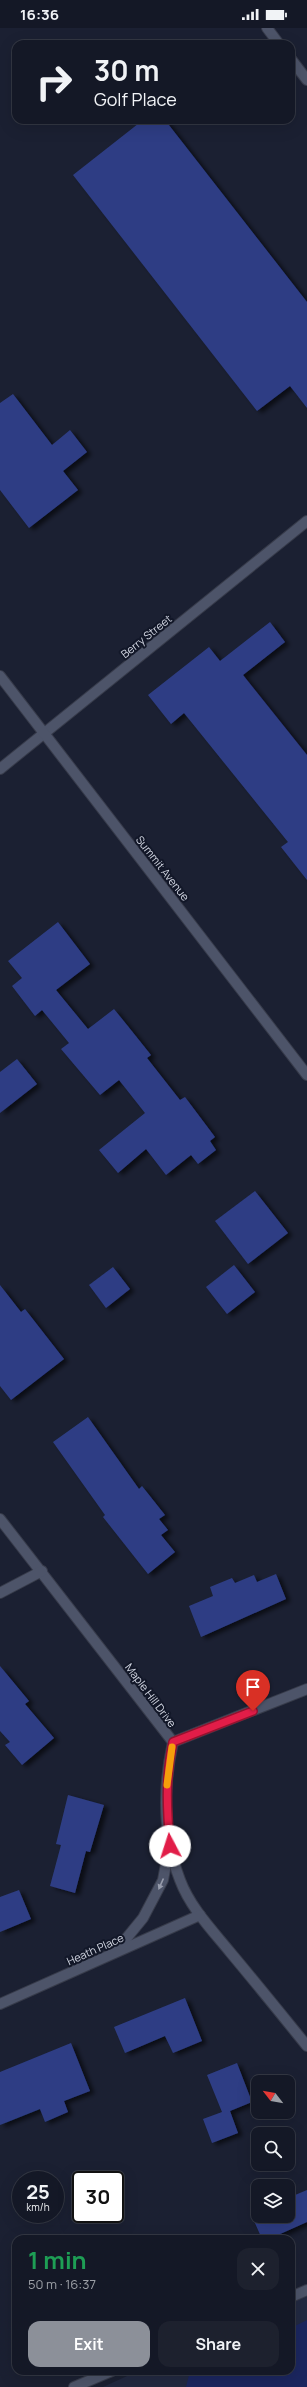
<!DOCTYPE html>
<meta charset="utf-8">
<style>
:root{--surface:#141826;--page:#1d212e;--text:#f1f3f6;--muted:#9da0a7;--line:#333743;--accent:#8c9099}
body{margin:0;font-family:Manrope,sans-serif;background:var(--page);color:var(--text);height:100vh;display:flex;flex-direction:column;font-size:15px;white-space:nowrap}
*{box-sizing:border-box;margin:0}
p{font-size:13px;color:var(--muted)}
.icon{flex:none;width:22px;height:22px;fill:none;stroke:currentColor;stroke-width:2;stroke-linecap:round;stroke-linejoin:round}
.map{position:relative;flex:1;overflow:hidden}
.sheet{position:absolute;left:12px;top:2207px;width:283px;height:140px;display:flex;flex-direction:column;background:var(--surface);border-radius:12px;box-shadow:0 4px 16px #0002,0 0 0 1px var(--line)}
.sheet>*{flex:none}
.guide{position:absolute;left:12px;top:12px;width:283px;height:84px;border-radius:12px;box-shadow:0 4px 16px #0002,0 0 0 1px var(--line);background:#141826;color:var(--text);overflow:hidden}
.needle{width:26px;rotate:301deg}
.fabs{position:absolute;left:251px;top:2047px;display:grid;gap:8px}
.fabs a{display:grid;place-items:center;width:44px;height:44px;border-radius:8px;background:var(--surface);box-shadow:0 4px 16px #0002,0 0 0 1px var(--line);font-size:20px}
.speed{position:absolute;left:12px;top:2143px;display:flex;gap:8px;font-size:20px;font-weight:700;text-align:center}
.speed>*{display:grid;place-content:center;width:52px;height:52px;border-radius:50%;background:var(--surface);box-shadow:0 4px 16px #0002,0 0 0 1px var(--line);line-height:1}
.speed small{font-size:10px;font-weight:400}
.speed .limit{border:2px solid #111;border-radius:6px;background:#fff;color:#111}
.pin{position:absolute;display:grid;place-items:center;width:34px;height:34px;color:#fff;margin:-41px -17px;border-radius:50% 50% 50% 0;rotate:-45deg;box-shadow:0 0 4px #0007}
.pin .icon{rotate:45deg}
.me{position:absolute;width:44px;margin:-22px;rotate:355deg;stroke-linejoin:round;filter:drop-shadow(0 0 3px #0008)}
.turn{display:flex;align-items:center;gap:14px;height:84px;padding:0 16px;font-size:18px}
.turn .icon{width:52px;height:52px;stroke-width:2.5}
.turn b{display:block;font-size:28px;line-height:34px}
.round{display:grid;place-items:center;flex:none;width:42px;height:42px;border-radius:12px;background:var(--page)}
.head{display:flex;align-items:center;justify-content:space-between;height:68px;padding:0 16px}
h1{font-size:24px;font-weight:700;line-height:30px;color:#1e9e55}
.action{display:flex;gap:8px;margin-top:auto;padding:8px 16px}
.action a{flex:1;height:46px;border-radius:12px;background:var(--accent);color:#fff;font-size:16px;font-weight:700;line-height:46px;text-align:center}
.action a+a{background:var(--page);color:var(--text)}
.status{display:flex;justify-content:space-between;align-items:center;height:28px;padding:0 20px;background:var(--surface);direction:ltr}
.status svg{height:11px;fill:currentColor}
.map>svg:first-child{display:block}
.built{fill:#222941}
.green{fill:#1b265f}
.building{fill:#2e3e84;filter:url(#shadow)}
.lines{fill:none;stroke-linecap:round;stroke-linejoin:round}
.minor-casing{stroke:#373b4a;stroke-width:12}
.tertiary-casing{stroke:#373b4a;stroke-width:12}
.minor{stroke:#4d5469;stroke-width:10}
.tertiary{stroke:#4d5469;stroke-width:10}
.oneway{fill:#979cac}
.route-casing{stroke:#92132f;stroke-width:10}
.route{stroke:#e11d48;stroke-width:7}
.slow{stroke:#f59e0b;stroke-width:7}
.labels{text-anchor:middle;dominant-baseline:central;stroke-width:4;stroke-linejoin:round;paint-order:stroke}
.street-label{font-size:11px;fill:#d3d7e3;stroke:#121728}
</style>
<div class="status"><b>16:36</b><svg viewBox="0 0 49 12"><path d="M0 12V9h3v3zM5 12V6h3v6zM10 12V3h3v9zM15 12V0h3v12zM26 1h20v11H26zM47 4h2v5h-2z"/></svg></div>
<div class="map">
<svg width="307" height="2359" viewBox="0 0 307 2359">
<defs>
<filter id="shadow"><feDropShadow dx="4.5" dy="2.5" stdDeviation="2" flood-color="#0009"/></filter>
</defs>
<rect width="100%" height="100%" fill="#1b2032"/>
<!-- built -->
<polygon class="built" points="307,2267 307,2359 103,2359 138,2343 291,2343 291,2274"/>
<!-- green -->
<polygon class="green" points="307,2292 307,2359 186,2359 189,2347 198,2343 291,2343 291,2300"/>
<!-- building -->
<g class="building">
<polygon points="143,92 165,92 307,274 307,380 290,358 257,383 73,147"/>
<polygon points="13,366 52,417 70,402 87,424 63,443 78,462 29,500 0,462 0,375"/>
<polygon points="270,594 285,614 243,647 307,727 307,852 281,819 288,814 184,685 171,696 148,667 209,619 220,633"/>
<polygon points="58,894 90,936 56,962 88,1001 114,981 127,997 151,1027 147,1030 180,1072 185,1069 215,1109 210,1113 216,1122 198,1136 191,1127 166,1147 146,1121 118,1145 99,1122 145,1085 119,1052 100,1067 61,1021 69,1015 42,982 35,988 12,958 22,950 8,933"/>
<polygon points="17,1031 37,1056 0,1085 0,1044"/>
<polygon points="255,1163 288,1205 248,1236 215,1193"/>
<polygon points="234,1237 255,1264 227,1286 206,1259"/>
<polygon points="113,1239 130,1261 106,1280 89,1257"/>
<polygon points="0,1257 21,1284 25,1281 64,1331 11,1372 0,1358"/>
<polygon points="88,1389 139,1461 142,1458 165,1487 159,1491 168,1502 161,1507 175,1524 148,1546 103,1489 105,1487 53,1414"/>
<polygon points="276,1546 286,1571 201,1609 189,1578 213,1568 210,1559 232,1550 235,1555 254,1547 257,1554"/>
<polygon points="0,1638 29,1673 25,1676 54,1710 22,1737 5,1717 10,1714 0,1703"/>
<polygon points="68,1767 104,1777 90,1824 86,1823 75,1865 50,1858 61,1817 56,1816"/>
<polygon points="19,1862 31,1891 0,1904 0,1869"/>
<polygon points="185,1970 202,2013 173,2025 165,2008 125,2025 114,1999"/>
<polygon points="71,2015 90,2063 64,2073 68,2084 45,2094 40,2081 0,2097 0,2044"/>
<polygon points="237,2035 252,2074 230,2083 238,2105 212,2115 203,2091 222,2084 207,2047"/>
<polygon points="307,2162 307,2194 269,2211 262,2211 251,2186 258,2182 258,2188 288,2188 288,2170"/>
</g>
<g class="lines">
<!-- minor casing -->
<g class="minor-casing">
<g id="minor">
<polyline points="0,741 307,493"/>
<path d="M 0,1491 L 173,1714 C 163,1759 163,1808 180,1852 C 190,1879 212,1902 230,1924 C 256,1955 281,1986 307,2018"/>
<polyline points="0,1565 42,1543"/>
<polyline points="173,1714 307,1661"/>
<polyline points="116,1923 143,1890 163,1852 169,1820"/>
<polyline points="0,1976 200,1887"/>
<polyline points="291,2269 307,2262"/>
<polyline points="74,2359 112,2343"/>
</g>
</g>
<!-- tertiary casing -->
<g class="tertiary-casing">
<g id="tertiary">
<polyline points="267,0 279,16"/>
<polyline points="291,31 307,52"/>
<polyline points="0,648 307,1047"/>
</g>
</g>
<!-- minor -->
<use href="#minor" class="minor"/>
<!-- tertiary -->
<use href="#tertiary" class="tertiary"/>
</g>
<!-- one-way arrows -->
<defs><path id="oneway-solid" d="M-6-.8H1V-3.2L6.5 0L1 3.2V.8H-6Z"/></defs>
<use class="oneway" href="#oneway-solid" transform="translate(161 1856) rotate(114)"/>
<g class="lines">
<!-- route casing -->
<g class="route-casing">
<path id="route" d="M 170,1818 C 167,1782 165,1750 173,1714 L 253,1683"/>
</g>
<!-- route -->
<use href="#route" class="route"/>
<!-- slow -->
<polyline class="slow" points="167,1757 172,1719"/>
</g>
<g class="labels">
<!-- street labels -->
<g class="street-label">
<text transform="translate(146 608) rotate(-39)">Berry Street</text>
<text transform="translate(163 840) rotate(52)">Summit Avenue</text>
<text transform="translate(151 1667) rotate(53)">Maple Hill Drive</text>
<text transform="translate(95 1921) rotate(-24)">Heath Place</text>
</g>
</g>
</svg>
<div class="fabs">
<a><svg class="needle" viewBox="-14 -14 28 28"><path d="M0-13l5 13h-10z" fill="#e53935"/><path d="M0 13l5-13h-10z" fill="#9da0a7"/></svg></a>
<a><svg class="icon" aria-label="search" viewBox="0 0 24 24"><circle cx="10" cy="10" r="6"/><path d="M15 15l6 6"/></svg></a>
<a><svg class="icon" aria-label="layers" viewBox="0 0 24 24"><path d="M12 4l9 5-9 5-9-5zM3 14l9 5 9-5"/></svg></a>
</div>
<div class="speed"><div>25<small>km/h</small></div><div class="limit">30</div></div>
<div class="pin" style="left:253px;top:1683px;background:#d93025"><svg class="icon" aria-label="arrive" viewBox="0 0 24 24"><path d="M6 21V4h12l-3 4 3 4H6"/></svg></div>
<svg class="me" style="left:170px;top:1818px" viewBox="-20 -20 40 40"><circle r="19" fill="#fff"/><path d="M0-13L10 11 0 6-10 11z" fill="#e11d48"/></svg>
<div class="guide">
<div class="turn"><svg class="icon" aria-label="right" viewBox="0 0 24 24"><path d="M7 20v-9h11M14 6l5 5-5 5"/></svg><div><b>30 m</b>Golf Place</div></div>
</div>
<section class="sheet">
<div class="head"><div><h1>1 min</h1><p>50 m · 16:37</p></div><a class="round"><svg class="icon" aria-label="close" viewBox="0 0 24 24"><path d="M6 6l12 12M18 6L6 18"/></svg></a></div>
<div class="action"><a>Exit</a><a>Share</a></div>
</section>
</div>
